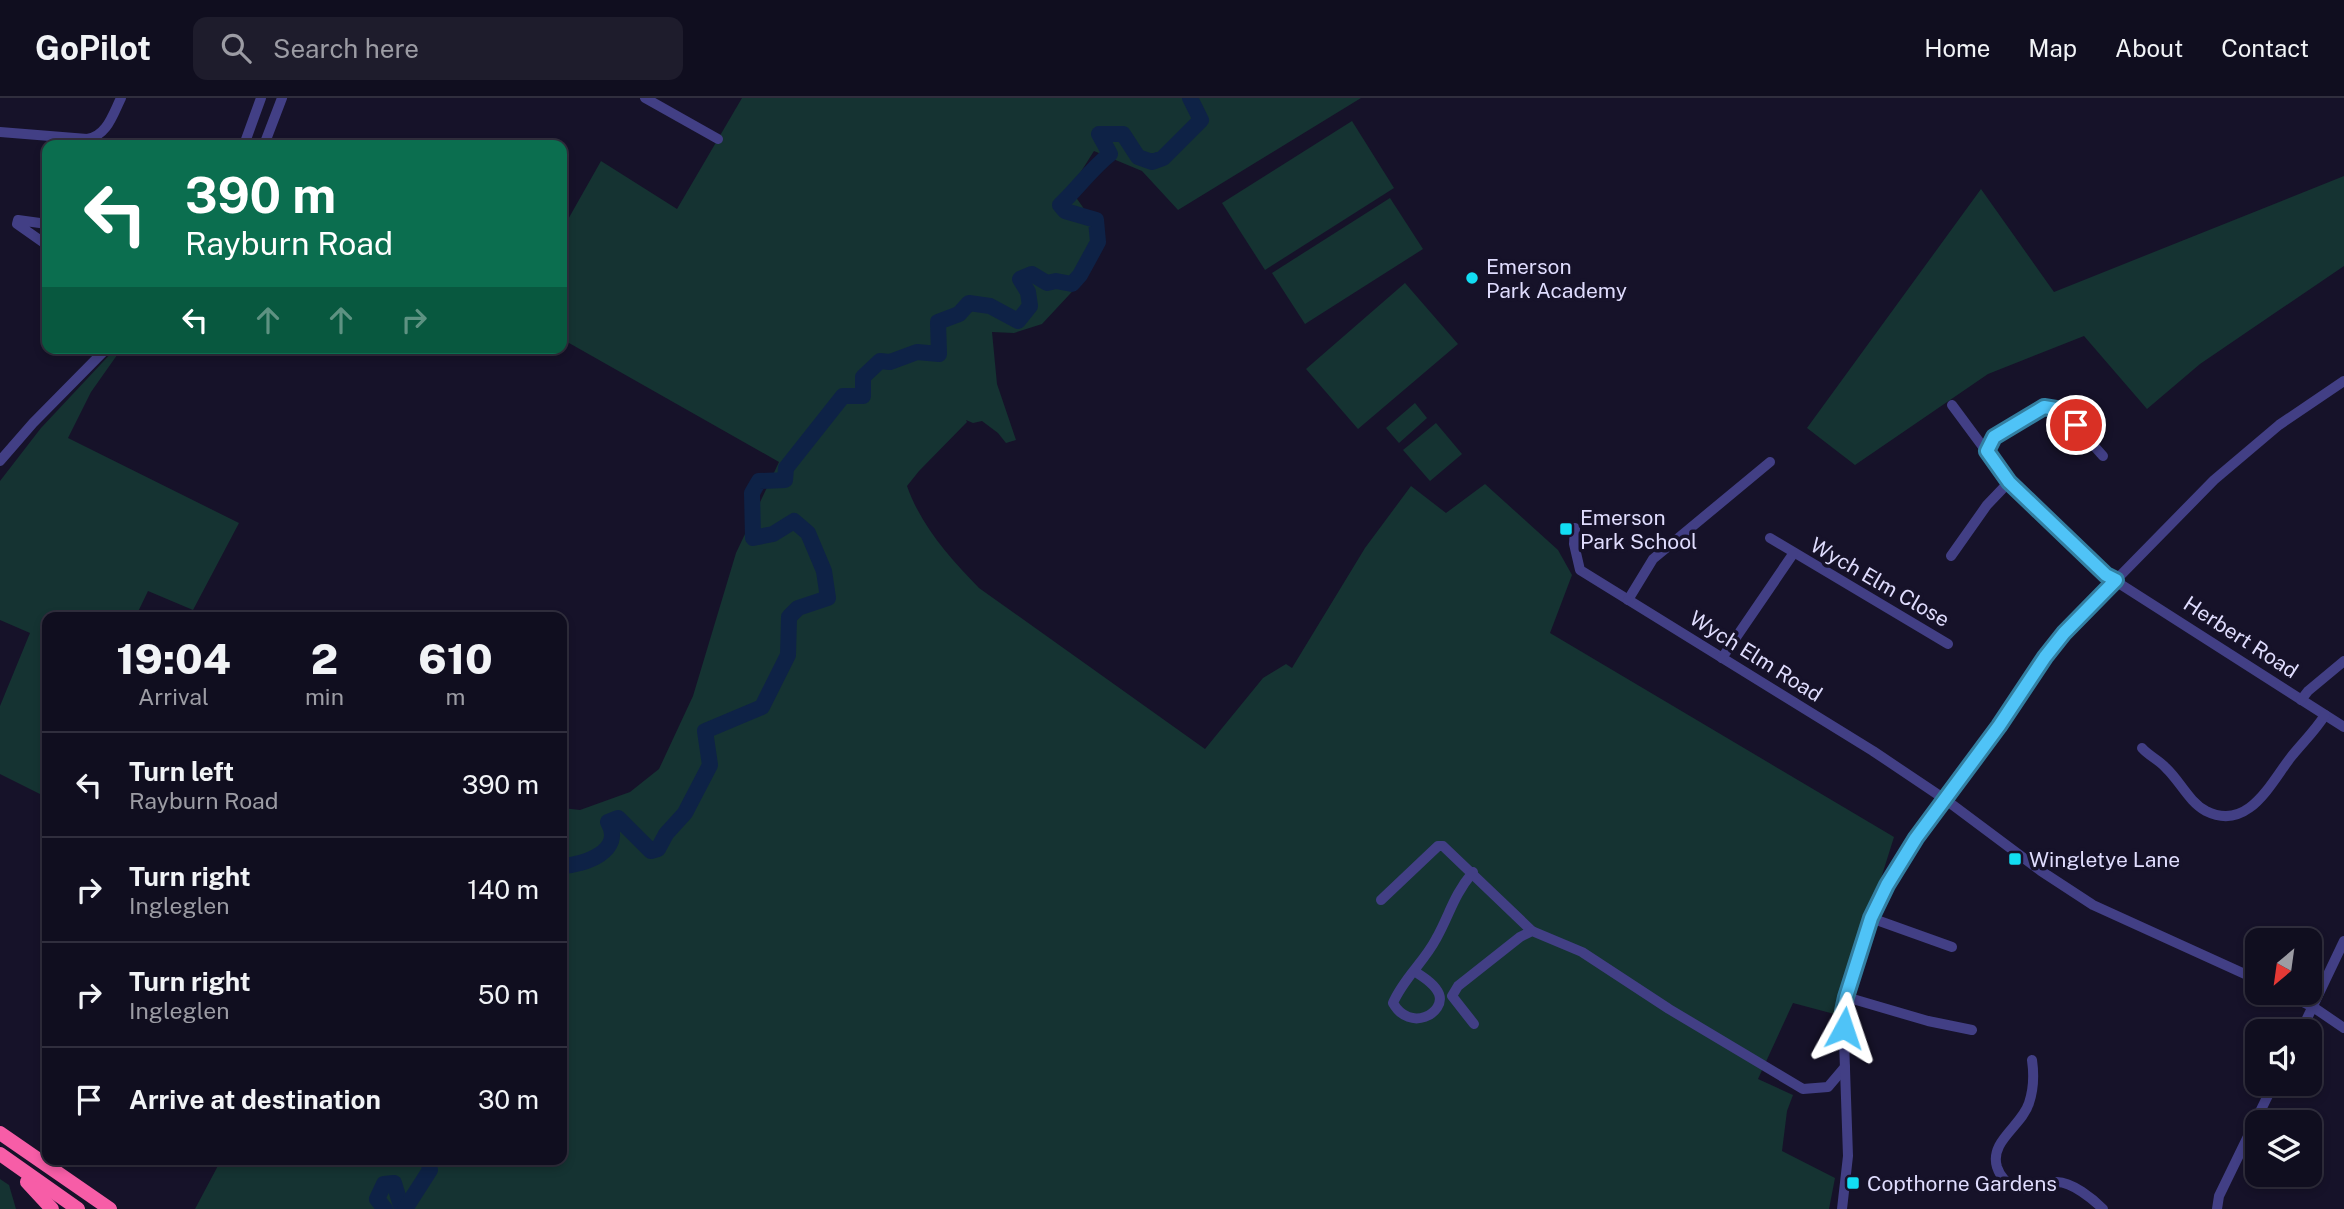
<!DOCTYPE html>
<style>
:root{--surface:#100e1f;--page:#1e1c2c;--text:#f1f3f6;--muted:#9c9ca4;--line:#302e3d}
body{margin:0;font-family:"Public Sans",sans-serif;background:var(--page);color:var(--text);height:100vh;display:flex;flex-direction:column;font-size:26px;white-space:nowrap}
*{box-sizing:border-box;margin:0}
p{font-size:23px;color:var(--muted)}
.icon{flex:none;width:38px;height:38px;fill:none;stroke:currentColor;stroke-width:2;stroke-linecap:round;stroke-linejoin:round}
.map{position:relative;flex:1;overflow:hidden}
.sheet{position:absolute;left:42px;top:514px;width:525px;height:553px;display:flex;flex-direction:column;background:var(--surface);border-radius:14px;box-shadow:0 4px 10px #0003,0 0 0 2px var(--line)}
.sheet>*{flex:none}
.top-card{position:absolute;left:42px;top:42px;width:525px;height:214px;border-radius:14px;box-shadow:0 4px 10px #0003,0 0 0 2px var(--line);background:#0b6e4f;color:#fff;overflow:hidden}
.needle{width:46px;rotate:209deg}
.controls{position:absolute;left:2245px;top:830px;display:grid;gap:14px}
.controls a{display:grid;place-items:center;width:77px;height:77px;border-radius:14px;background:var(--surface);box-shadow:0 4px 10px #0003,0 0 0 2px var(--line);font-size:35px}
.pin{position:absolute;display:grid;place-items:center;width:60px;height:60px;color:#fff;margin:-30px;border:4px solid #fff;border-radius:50%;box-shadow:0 2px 7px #0007}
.me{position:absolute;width:77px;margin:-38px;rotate:5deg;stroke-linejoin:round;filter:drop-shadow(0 0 5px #0008)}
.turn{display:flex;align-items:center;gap:24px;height:147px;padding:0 28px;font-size:32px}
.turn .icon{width:91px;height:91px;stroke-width:2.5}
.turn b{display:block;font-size:49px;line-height:60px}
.lanes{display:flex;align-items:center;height:66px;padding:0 28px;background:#0003;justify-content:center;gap:35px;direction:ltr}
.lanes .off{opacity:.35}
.eta{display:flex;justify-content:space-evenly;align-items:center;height:119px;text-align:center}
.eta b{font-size:42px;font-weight:800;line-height:49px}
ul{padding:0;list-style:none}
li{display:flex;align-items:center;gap:21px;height:105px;padding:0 28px;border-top:2px solid var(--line)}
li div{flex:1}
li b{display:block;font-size:26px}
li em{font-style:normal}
header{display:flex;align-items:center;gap:42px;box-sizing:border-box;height:98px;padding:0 35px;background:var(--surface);border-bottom:2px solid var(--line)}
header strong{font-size:33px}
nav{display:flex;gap:38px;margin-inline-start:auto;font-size:24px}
.search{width:490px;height:63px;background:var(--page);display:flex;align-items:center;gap:18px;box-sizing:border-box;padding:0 24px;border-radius:14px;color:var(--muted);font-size:26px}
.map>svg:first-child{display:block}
.green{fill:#153332}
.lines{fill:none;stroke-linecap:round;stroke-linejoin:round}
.river{stroke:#0e2246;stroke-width:16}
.minor{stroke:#423f85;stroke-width:10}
.highway{stroke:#f75da7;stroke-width:14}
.route-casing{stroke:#337fa1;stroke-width:18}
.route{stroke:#4fc3f7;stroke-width:12}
.poi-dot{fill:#12ddf3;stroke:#161229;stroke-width:2.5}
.labels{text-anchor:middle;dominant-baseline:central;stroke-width:7;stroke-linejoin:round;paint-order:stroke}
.poi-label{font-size:21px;fill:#dfdcfd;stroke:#161229;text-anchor:start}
.street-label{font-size:21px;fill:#dfdcfd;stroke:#161229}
</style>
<header>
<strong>GoPilot</strong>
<div class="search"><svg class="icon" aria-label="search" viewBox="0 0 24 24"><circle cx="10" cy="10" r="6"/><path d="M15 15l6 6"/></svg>Search here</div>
<nav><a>Home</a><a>Map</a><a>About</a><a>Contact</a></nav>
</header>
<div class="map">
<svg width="2344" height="1111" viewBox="0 0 2344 1111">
<rect width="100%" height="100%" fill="#161229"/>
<!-- green -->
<g class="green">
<path d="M 742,0 L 1361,0 L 1178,112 L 1142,73 L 1094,53 L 1070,91 L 1092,122 L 1094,153 L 1082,183 L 1042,226 L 1014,235 L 992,234 L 997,286 L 1016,342 L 1006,345 L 998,335 L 982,323 L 973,325 L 966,322 L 967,324 L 919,373 L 907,388 C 921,428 950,460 979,490 L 1205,651 L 1263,580 L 1286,566 L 1292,570 L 1365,450 L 1411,388 L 1446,415 L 1485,386 L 1558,452 L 1572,477 L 1550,535 L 1894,739 L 1838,917 L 1793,905 L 1758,981 L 1793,997 L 1787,1013 L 1782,1053 L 1835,1080 L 1829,1111 L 195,1111 L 221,1062 L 562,1062 L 562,710 L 580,712 L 630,694 L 659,671 L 693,598 L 736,455 L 779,364 L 562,241 L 562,132 L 601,63 L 677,111 Z"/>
<polygon points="1352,23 1394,90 1265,172 1222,105"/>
<polygon points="2344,78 2344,168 2200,266 2147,311 2084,238 1988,276 1855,367 1807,330 1981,91 2054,194"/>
<polygon points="1390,100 1423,151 1305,226 1272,175"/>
<polygon points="1405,185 1458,246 1358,331 1306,271"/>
<polygon points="116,250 122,250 91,294 68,340 239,425 193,512 148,493 135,520 47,520 47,703 40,696 0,676 0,608 30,535 0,522 0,383 41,330"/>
<polygon points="1415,305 1427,320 1399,345 1386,330"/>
<polygon points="1436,325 1462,356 1430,383 1403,352"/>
<polygon points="0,1081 9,1087 16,1111 0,1111"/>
</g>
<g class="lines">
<!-- river -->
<g class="river">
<path d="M 562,768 C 584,767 625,753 608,724 L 618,720 L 651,753 L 658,751 L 666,736 L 685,715 L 710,667 L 705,633 L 762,609 L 788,557 L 789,519 L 798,510 L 828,500 L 824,473 L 808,435 L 794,423 L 773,436 L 753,440 L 752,395 L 759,383 L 785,382 L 786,370 L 843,298 L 863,298 L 863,279 L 880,263 L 890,264 L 917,254 L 939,256 L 938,224 L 959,216 L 969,205 L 990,208 L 1018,223 L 1030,208 L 1028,194 L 1020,181 L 1032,176 L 1047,185 L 1056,183 L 1072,186 L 1080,177 L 1098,144 L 1096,122 L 1065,113 L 1060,107 C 1078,90 1091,71 1110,56 L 1099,36 L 1123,36 L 1138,59 L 1152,64 L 1163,60 L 1201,22 L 1190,0"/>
<polyline points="385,1111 377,1101 384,1086 394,1085 402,1111"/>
<polyline points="405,1111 430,1072 428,1062"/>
</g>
<!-- minor -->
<g class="minor">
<polyline points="645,0 718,41"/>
<path d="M 0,34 L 87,41 C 107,38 113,16 121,0"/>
<polyline points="244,47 261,0"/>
<polyline points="264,47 282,0"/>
<polyline points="47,126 18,122 17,126 44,145 47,133"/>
<polyline points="1952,307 2009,384 2106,477 2344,629"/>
<polyline points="1987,353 1994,339 2044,309 2062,312 2103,358"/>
<polyline points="0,363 33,325 107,250"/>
<polyline points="1575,430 1574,446 1580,472 1873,653 1946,702 2041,773 2093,807 2258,882"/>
<polyline points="1770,440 1948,546"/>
<polyline points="1951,458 1987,407 2009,384"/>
<polyline points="1628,502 1653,461 1770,364"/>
<polyline points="1722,560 1793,456"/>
<polyline points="2301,602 2308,593 2344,563"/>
<path d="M 2142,650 C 2149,658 2159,662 2166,670 C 2180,683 2189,704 2206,713 C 2248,734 2270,686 2291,659 C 2303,644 2315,633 2325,617"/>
<polyline points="1381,802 1438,748 1443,748 1532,833"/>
<polyline points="1871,820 1952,849"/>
<path d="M 1414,873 C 1423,879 1435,886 1439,896 C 1446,915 1410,935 1393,905 C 1403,881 1424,864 1436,841 C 1450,816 1453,798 1473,774"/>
<polyline points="2283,894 2313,909 2344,930"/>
<polyline points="1846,899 1928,923 1972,932"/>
<polyline points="1474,926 1452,898 1458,888 1520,839 1532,833 1582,854 1669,911 1803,991 1828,989 1845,969"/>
<polyline points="2301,933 2344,843"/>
<path d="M 2032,962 C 2034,976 2034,990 2029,1005 C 2022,1028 1989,1043 1997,1069 C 2000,1078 2006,1085 2015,1088 C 2034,1095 2040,1085 2057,1084 C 2072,1084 2093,1101 2103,1111"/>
<polyline points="1842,1111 1848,1058 1843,913 1871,820 1887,787 1916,740 1946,702 2045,559 2064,535 2214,382 2279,327 2344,283"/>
<polyline points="2217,1111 2219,1098 2274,985"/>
</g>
<!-- highway -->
<g class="highway">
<polyline points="0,1035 110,1111"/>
<polyline points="0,1056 78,1111"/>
<polyline points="27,1084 52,1111"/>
</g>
</g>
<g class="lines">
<!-- route casing -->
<g class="route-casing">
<polyline id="route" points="1844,930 1843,913 1846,899 1871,820 1887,787 1916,740 1999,628 2045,559 2064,535 2116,482 2106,477 2009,384 1987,353 1994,339 2044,309 2062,312 2076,327"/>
</g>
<!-- route -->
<use href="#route" class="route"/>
</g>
<!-- markers -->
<g class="poi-dot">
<circle cx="1472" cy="180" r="7"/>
<rect x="1559" y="424" width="14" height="14" rx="3.5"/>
<rect x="2008" y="754" width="14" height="14" rx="3.5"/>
<rect x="1846" y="1078" width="14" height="14" rx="3.5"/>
</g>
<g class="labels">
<!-- poi labels -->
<g class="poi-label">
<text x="1486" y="168">Emerson<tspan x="1486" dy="24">Park Academy</tspan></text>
<text x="1580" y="419">Emerson<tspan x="1580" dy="24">Park School</tspan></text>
<text x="2029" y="761">Wingletye Lane</text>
<text x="1867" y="1085">Copthorne Gardens</text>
</g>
<!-- street labels -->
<g class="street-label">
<text transform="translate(1880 484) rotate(30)">Wych Elm Close</text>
<text transform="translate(2241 539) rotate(33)">Herbert Road</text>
<text transform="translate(1756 558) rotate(32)">Wych Elm Road</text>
</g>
</g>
</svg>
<div class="controls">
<a><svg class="needle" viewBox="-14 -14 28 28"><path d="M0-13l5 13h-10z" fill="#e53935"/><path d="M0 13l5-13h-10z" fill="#9c9ca4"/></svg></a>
<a><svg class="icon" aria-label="sound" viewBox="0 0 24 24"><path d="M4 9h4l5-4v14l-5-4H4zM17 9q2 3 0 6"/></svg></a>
<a><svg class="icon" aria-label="layers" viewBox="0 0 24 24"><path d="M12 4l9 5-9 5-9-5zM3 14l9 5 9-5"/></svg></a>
</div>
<div class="pin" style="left:2076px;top:327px;background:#d93025"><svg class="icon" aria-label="arrive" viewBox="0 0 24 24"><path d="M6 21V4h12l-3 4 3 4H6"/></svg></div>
<svg class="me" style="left:1844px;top:930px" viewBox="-20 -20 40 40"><path d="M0-17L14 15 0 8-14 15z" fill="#4fc3f7" stroke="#fff" stroke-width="4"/></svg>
<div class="top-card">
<div class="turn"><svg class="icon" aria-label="left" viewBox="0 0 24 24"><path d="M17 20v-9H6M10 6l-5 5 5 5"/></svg><div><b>390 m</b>Rayburn Road</div></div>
<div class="lanes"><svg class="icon" aria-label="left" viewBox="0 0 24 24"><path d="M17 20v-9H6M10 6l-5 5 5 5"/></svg><svg class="icon off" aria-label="ahead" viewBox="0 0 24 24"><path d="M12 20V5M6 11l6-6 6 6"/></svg><svg class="icon off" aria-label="ahead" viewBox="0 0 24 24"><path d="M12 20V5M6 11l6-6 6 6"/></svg><svg class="icon off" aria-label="right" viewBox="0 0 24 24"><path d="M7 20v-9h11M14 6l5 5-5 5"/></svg></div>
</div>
<section class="sheet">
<div class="eta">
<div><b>19:04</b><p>Arrival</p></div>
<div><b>2</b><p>min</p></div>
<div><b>610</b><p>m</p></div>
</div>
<ul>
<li><svg class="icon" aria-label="left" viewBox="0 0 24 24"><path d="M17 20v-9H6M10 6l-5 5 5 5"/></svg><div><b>Turn left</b><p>Rayburn Road</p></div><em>390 m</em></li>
<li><svg class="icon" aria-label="right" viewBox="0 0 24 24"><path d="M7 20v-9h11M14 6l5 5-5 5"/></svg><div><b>Turn right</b><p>Ingleglen</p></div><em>140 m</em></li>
<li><svg class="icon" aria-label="right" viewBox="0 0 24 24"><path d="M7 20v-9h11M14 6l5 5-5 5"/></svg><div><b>Turn right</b><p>Ingleglen</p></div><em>50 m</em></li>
<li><svg class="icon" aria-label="arrive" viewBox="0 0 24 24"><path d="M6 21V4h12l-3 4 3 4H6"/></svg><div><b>Arrive at destination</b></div><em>30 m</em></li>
</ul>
</section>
</div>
